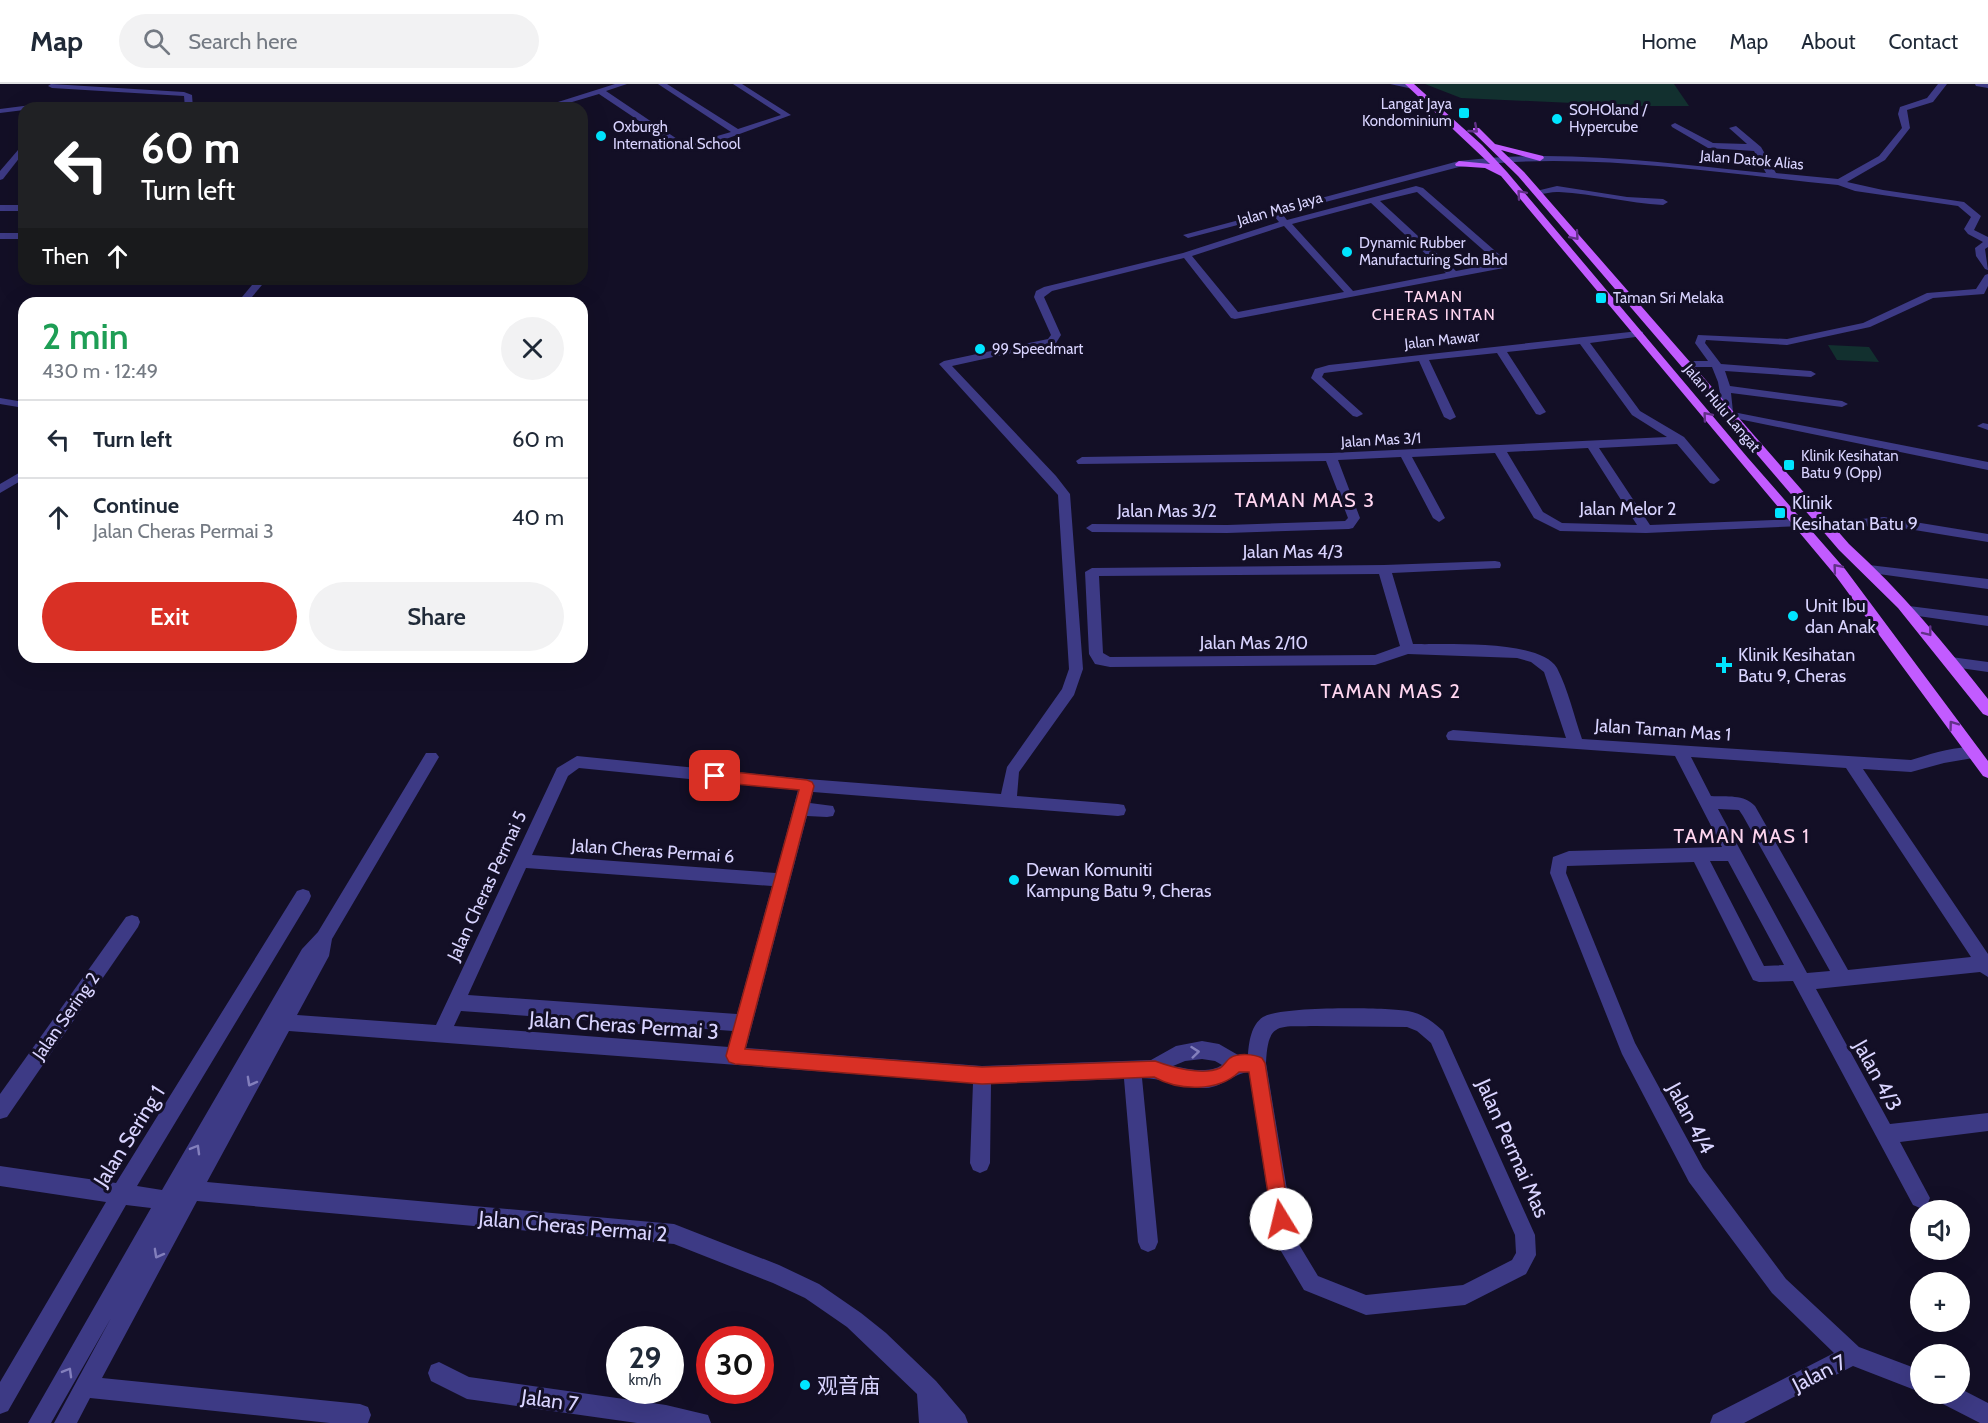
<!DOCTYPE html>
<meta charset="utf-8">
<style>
:root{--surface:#fff;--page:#f2f2f3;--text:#1f2937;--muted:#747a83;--line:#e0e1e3;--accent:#d93025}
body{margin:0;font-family:Cabin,"Noto Sans SC",sans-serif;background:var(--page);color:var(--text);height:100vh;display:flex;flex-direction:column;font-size:22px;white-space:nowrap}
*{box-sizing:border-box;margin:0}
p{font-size:20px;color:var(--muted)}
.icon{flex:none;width:33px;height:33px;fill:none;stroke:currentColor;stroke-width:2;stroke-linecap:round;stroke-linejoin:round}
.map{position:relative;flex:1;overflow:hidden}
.panel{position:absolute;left:18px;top:213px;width:570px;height:366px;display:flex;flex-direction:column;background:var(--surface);border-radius:18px;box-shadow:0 6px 24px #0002}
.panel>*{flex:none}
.hud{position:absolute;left:18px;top:18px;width:570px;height:183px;border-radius:18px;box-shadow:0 6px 24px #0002;background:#202124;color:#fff;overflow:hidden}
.tools{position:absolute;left:1910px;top:1116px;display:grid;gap:12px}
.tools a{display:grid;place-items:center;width:60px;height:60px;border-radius:50%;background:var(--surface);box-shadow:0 6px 24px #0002;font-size:30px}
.speed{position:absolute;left:606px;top:1242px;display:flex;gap:12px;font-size:30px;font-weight:700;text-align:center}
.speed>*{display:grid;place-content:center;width:78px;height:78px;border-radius:50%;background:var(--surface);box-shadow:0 6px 24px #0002;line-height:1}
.speed small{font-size:15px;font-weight:400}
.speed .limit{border:9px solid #d22;background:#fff;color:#111}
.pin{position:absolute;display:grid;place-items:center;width:51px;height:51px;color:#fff;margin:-26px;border-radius:12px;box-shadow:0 3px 9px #0006}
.me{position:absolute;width:66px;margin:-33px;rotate:351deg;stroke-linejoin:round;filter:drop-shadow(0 0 4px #0008)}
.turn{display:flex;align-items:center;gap:21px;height:126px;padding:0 24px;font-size:27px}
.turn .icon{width:78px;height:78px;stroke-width:2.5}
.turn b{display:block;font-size:42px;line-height:51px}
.then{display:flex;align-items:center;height:57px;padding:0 24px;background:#0003;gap:12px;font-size:22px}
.round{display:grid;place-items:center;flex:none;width:63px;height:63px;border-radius:32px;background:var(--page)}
.headline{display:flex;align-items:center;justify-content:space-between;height:102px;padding:0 24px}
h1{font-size:36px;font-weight:600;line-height:45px;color:#1e9e55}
.button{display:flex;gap:12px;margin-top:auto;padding:12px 24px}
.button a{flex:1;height:69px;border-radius:36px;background:var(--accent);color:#fff;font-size:24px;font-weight:600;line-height:69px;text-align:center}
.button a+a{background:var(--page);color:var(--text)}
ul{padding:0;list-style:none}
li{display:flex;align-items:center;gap:18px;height:78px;padding:0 24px;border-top:2px solid var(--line)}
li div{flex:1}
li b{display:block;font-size:22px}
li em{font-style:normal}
header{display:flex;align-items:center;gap:36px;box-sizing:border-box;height:84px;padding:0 30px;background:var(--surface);border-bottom:2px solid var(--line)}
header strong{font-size:28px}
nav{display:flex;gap:33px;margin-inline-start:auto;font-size:21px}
.search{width:420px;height:54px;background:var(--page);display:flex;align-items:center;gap:15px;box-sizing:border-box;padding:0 21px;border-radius:33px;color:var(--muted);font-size:22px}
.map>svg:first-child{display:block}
.green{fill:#12302f}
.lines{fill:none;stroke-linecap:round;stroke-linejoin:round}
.minor{fill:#3d3a85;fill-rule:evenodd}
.major{fill:#c25bff;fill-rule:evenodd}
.oneway{stroke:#623188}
.oneway2{stroke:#837fbc}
.route{fill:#d93025;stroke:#8d1f18;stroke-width:1.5}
.poi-dot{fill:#00e5ff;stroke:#130f26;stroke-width:2}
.labels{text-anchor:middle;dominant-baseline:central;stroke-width:6;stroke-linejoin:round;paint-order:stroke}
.far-poi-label{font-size:15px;fill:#d9d4ff;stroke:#130f26;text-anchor:start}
.far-street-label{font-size:15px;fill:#d9d4ff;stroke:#130f26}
.far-neighbourhood-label{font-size:16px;letter-spacing:1.5px;fill:#ffd6f0;stroke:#130f26}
.poi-label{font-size:18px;fill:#d9d4ff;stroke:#130f26;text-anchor:start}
.street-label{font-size:18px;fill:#d9d4ff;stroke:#130f26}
.neighbourhood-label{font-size:20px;letter-spacing:1.5px;fill:#ffd6f0;stroke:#130f26}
.near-street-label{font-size:21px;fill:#d9d4ff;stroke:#130f26}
.near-poi-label{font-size:21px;fill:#d9d4ff;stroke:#130f26;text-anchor:start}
</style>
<header>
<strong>Map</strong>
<div class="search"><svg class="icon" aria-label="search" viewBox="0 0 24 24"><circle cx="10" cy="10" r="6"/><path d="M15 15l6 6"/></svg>Search here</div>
<nav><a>Home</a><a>Map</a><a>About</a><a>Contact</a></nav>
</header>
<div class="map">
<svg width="1988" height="1339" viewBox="0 0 1988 1339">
<rect width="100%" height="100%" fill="#130f26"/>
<!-- green -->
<g class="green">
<polygon points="1425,0 1674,0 1689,22 1638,22 1461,14"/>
<polygon points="1828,261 1869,263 1879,278 1837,276"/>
</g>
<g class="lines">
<!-- minor -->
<g class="minor">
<polygon points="51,0 184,8 192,11 193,24 185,24 184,12 52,4 48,2"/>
<polygon points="615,0 627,0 606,7 686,61 731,48 658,0 667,0 738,45 781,31 733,0 742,0 791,31 696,66 684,67 599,10 552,24 539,24"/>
<polygon points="1390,0 1409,0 1417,3 1413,5"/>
<path d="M 1938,0 L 1947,0 L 1933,18 L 1907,26 L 1910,44 L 1885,76 L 1847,98 L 1883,106 L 1964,118 L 1981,132 L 1974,146 L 1988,153 L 1988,163 L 1985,165 L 1988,186 L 1985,185 L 1976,172 L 1975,164 L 1983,158 L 1968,150 L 1964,145 L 1971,133 L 1958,122 L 1855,107 L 1838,101 C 1717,89 1580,66 1459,83 L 1188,154 L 1183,151 L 1459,77 C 1561,64 1664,79 1766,89 L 1754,67 L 1708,64 L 1672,43 L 1671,41 L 1675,39 L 1713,59 L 1747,60 L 1729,44 L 1736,42 L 1761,63 L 1776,89 L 1838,95 L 1879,72 L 1902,44 L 1898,30 L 1900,23 L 1927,14 Z"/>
<polygon points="1975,0 1988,0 1988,4 1976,2"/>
<polygon points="47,19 81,24 24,24 24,26 0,29 0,25"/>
<polygon points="24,59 24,68 3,95 0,96 0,87"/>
<path d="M 1416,102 L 1423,104 L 1509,179 L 1509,183 L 1235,235 L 1231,234 L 1184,174 L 1052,207 L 1044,213 L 1061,251 L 1056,259 L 952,282 L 1056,392 L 1070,410 L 1083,585 L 1074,611 L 1019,688 L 1017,712 L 1118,720 L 1124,721 L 1126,726 L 1124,731 L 1118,732 L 813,708 L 810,719 L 833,722 L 835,727 L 833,732 L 827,733 L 807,732 L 746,964 L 982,982 L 1151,976 L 1176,962 L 1202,957 L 1219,960 L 1238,971 L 1248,971 C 1249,958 1251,941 1263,933 C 1279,922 1386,923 1408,927 C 1423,930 1432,937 1443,947 L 1535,1151 L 1536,1171 L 1526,1190 L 1465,1221 L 1366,1231 L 1304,1206 L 1275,1157 L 1249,988 C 1234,989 1223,1003 1206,1004 C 1184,1005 1164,994 1142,994 L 1158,1158 L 1155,1165 L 1148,1168 L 1141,1165 L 1138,1158 L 1124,995 L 991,1000 L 990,1079 L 987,1086 L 980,1089 L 973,1086 L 970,1079 L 973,999 L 289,947 L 207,1098 L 674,1140 L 779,1181 L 819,1200 L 861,1229 L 886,1249 L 936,1297 L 965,1331 L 968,1339 L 919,1339 L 917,1310 L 847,1243 L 805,1214 L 773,1199 L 674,1160 L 197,1117 L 102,1294 L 360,1320 L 368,1323 L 371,1331 L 368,1339 L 330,1339 L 90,1314 L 77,1339 L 54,1339 L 111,1234 L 51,1339 L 28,1339 L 151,1124 L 126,1121 L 8,1327 L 0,1330 L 0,1298 L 106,1118 L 0,1102 L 0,1082 L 116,1099 L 297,807 L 303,805 L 309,807 L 311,812 L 309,817 L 137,1102 L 162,1106 L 302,865 L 318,848 L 426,669 L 436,669 L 439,673 L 332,855 L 329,872 L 297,931 L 436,941 L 557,684 L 577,672 L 807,695 L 1001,710 L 1007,683 L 1062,605 L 1069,585 L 1058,411 L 939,280 L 944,277 L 1048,255 L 1051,251 L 1034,213 L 1036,207 L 1044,203 L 1183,169 L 1279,138 L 1275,133 L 1277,131 L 1283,131 L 1287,136 ZM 1417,108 L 1498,179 L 1456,187 L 1380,117 ZM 1371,119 L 1446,189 L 1353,207 L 1292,140 ZM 1284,142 L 1344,208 L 1238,228 L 1192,172 ZM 579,684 L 798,706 L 776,789 L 532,771 L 568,692 ZM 526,784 L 772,802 L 737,930 L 468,911 ZM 461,927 L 733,947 L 729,963 L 454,942 ZM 1315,942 L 1407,943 L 1417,947 L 1431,959 L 1515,1151 L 1516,1169 L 1512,1176 L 1463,1201 L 1366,1211 L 1318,1192 L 1295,1154 L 1266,979 C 1268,937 1278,943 1315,942 ZM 1202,975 L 1215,977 L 1222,981 C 1209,990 1188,985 1173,982 L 1185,977 Z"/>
<path d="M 1557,102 L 1627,113 L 1663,115 L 1668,118 L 1663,121 C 1628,119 1594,110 1559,108 C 1550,107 1539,113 1532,108 Z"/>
<rect x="0" y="121" width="24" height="6"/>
<rect x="0" y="149" width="24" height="6"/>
<polygon points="1988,190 1988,202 1984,210 1933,214 1870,243 1787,261 1706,256 1705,259 1721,280 1811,287 1816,290 1811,293 1725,287 1730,302 1842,317 1848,320 1842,323 1731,309 1733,328 1988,378 1988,386 1724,332 1718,298 1712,283 1686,283 1681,280 1686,277 1708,277 1695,259 1698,251 1787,255 1863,239 1927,209 1976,205 1985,191"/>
<polygon points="257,195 267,195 247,219 237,219"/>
<path d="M 1639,247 L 1643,248 L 1643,252 L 1590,259 L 1640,327 L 1684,353 L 1720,396 L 1714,400 L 1710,399 L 1677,360 L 1599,364 L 1650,441 L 1798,435 L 1802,436 L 1804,439 L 1802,442 L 1646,449 L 1560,447 L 1534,434 L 1495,369 L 1412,373 L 1445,434 L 1439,438 L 1433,434 L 1401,373 L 1338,376 L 1360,434 L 1353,444 L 1349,445 L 1227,449 L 1092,448 L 1086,444 L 1092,440 L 1227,441 L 1345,437 L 1348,434 L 1326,377 L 1078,380 L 1076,377 L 1082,373 L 1331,369 L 1667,353 L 1632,331 L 1580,260 L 1507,268 L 1546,328 L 1540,331 L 1536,330 L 1497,269 L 1429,276 L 1456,333 L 1450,336 L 1444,333 L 1419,277 L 1324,289 L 1322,293 L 1361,328 L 1363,330 L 1357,333 L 1353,332 L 1311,294 L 1315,285 L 1329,281 ZM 1588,364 L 1637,441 L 1562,439 L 1543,428 L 1507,368 Z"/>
<polygon points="0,314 24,318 24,324 0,320"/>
<polygon points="1983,339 1988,340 1988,346 1977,342"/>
<polygon points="24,386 24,395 0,409 0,400"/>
<polygon points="1884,433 1988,450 1988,458 1884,441 1826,446 1820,442 1826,438"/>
<path d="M 1495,477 L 1500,478 L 1501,481 L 1500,484 L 1392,489 L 1413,560 C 1445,561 1540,555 1557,584 C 1568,605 1574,632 1582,655 L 1911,676 C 1929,671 1962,659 1979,665 L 1981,669 L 1979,673 L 1944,679 L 1911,688 L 1863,685 L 1988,870 L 1988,893 L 1980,888 L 1816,905 L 1890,1040 L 1988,1029 L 1988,1047 L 1900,1058 L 1930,1114 L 1927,1121 L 1920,1124 L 1913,1121 L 1793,897 L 1759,898 L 1753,896 L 1694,778 L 1567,782 L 1566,789 L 1635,959 L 1703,1084 L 1786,1195 L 1859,1263 L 1920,1286 L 1920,1308 L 1853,1282 L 1744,1339 L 1710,1339 L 1713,1331 L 1834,1269 L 1772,1209 L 1689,1098 L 1622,970 L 1550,789 L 1553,773 L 1569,767 L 1722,763 L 1675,672 L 1448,656 L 1446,652 L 1448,648 L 1453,646 L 1566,654 L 1544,588 L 1531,578 L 1517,574 L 1408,570 L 1375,581 L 1110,583 L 1095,580 L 1089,570 L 1085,488 L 1092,484 L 1384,481 ZM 1379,490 L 1400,562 L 1375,571 L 1110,573 L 1103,569 L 1099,492 ZM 1691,673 L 1846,684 L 1971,873 L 1848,886 L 1755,722 C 1744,710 1727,713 1711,712 ZM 1718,725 L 1739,726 L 1743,732 L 1830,887 L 1807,889 ZM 1710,777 L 1728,777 L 1784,881 L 1764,882 Z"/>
<polygon points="1869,481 1988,495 1988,505 1864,488 1862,485"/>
<polygon points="1909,522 1988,532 1988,542 1904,530 1902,527"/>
<polygon points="1951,573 1988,578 1988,588 1946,582 1944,578"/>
<polygon points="132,831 138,833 140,838 138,843 7,1033 0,1035 0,1010 126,833"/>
<polygon points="439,1278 469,1293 666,1321 708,1331 711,1339 637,1339 467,1315 431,1297 428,1289 431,1281"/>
<polygon points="1959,1304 1988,1319 1988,1339 1980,1339 1939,1318 1936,1310 1959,1310"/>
</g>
<!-- major -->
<g class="major">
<polygon points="1405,0 1414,0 1482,61 1507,88 1748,374 1845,485 1988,677 1988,694 1983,692 1835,491 1501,92 1485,84 1456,82 1455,80 1459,77 1490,80"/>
<path d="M 1473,44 L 1479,44 L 1495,60 L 1543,72 L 1544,74 L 1540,77 L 1501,66 L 1524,88 L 1849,460 C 1901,507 1945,560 1988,615 L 1988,632 L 1983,630 L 1898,524 L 1839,466 L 1518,92 L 1473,48 Z"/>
</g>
</g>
<!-- one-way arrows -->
<defs><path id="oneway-chevron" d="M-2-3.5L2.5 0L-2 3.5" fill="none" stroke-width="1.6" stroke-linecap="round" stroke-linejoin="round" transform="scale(1.5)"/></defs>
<g class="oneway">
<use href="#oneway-chevron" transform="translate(1474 45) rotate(41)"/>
<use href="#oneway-chevron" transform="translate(1521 110) rotate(-131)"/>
<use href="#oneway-chevron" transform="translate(1575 152) rotate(49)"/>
<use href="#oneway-chevron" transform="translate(1707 332) rotate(-130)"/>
<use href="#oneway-chevron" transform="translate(1837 484) rotate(-130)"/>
<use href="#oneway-chevron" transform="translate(1928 548) rotate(52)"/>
<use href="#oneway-chevron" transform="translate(1953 641) rotate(-126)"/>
</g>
<g class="oneway2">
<use href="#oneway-chevron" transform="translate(1195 968) rotate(-6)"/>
<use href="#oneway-chevron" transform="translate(251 998) rotate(119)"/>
<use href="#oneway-chevron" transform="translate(196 1065) rotate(-60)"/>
<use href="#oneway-chevron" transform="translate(158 1170) rotate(119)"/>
<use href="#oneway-chevron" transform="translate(68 1288) rotate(-60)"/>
</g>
<!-- route -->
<path class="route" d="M 715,686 L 807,696 L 812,698 L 814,702 L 745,965 L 982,983 L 1155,977 C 1171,983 1202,992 1220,984 C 1224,982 1226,977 1230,974 C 1238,969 1254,970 1262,974 L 1265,979 L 1290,1135 L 1288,1141 L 1281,1144 L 1275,1141 L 1272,1135 L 1249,988 L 1239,988 C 1218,1008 1179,1007 1154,993 L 982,1000 L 735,980 L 729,978 L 726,972 L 799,706 L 715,698 L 708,692 Z"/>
<!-- markers -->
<g class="poi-dot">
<rect x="1458" y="23" width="12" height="12" rx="3"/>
<circle cx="1557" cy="35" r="6"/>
<circle cx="601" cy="52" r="6"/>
<circle cx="1347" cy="168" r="6"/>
<rect x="1595" y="208" width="12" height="12" rx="3"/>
<circle cx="980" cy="265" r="6"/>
<rect x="1783" y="375" width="12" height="12" rx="3"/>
<rect x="1774" y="423" width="12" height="12" rx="3"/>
<circle cx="1793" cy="532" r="6"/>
<path d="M1721 572h6v6h6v6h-6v6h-6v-6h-6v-6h6z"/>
<circle cx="1014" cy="796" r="6"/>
<circle cx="805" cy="1301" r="6"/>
</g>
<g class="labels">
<!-- far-poi labels -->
<g class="far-poi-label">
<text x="1452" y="20" text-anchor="end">Langat Jaya<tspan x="1452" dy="17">Kondominium</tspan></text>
<text x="1569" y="26">SOHOland /<tspan x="1569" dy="17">Hypercube</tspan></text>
<text x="613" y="43">Oxburgh<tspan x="613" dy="17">International School</tspan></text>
<text x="1359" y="159">Dynamic Rubber<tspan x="1359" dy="17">Manufacturing Sdn Bhd</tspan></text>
<text x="1613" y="214">Taman Sri Melaka</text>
<text x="992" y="265">99 Speedmart</text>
<text x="1801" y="372">Klinik Kesihatan<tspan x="1801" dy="17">Batu 9 (Opp)</tspan></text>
</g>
<!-- far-street labels -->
<g class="far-street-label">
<text transform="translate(1752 76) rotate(5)">Jalan Datok Alias</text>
<text transform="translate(1280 125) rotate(-16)">Jalan Mas Jaya</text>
<text transform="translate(1442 256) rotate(-6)">Jalan Mawar</text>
<text transform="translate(1722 324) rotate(50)">Jalan Hulu Langat</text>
<text transform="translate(1381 356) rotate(-3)">Jalan Mas 3/1</text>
</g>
<!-- far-neighbourhood labels -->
<g class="far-neighbourhood-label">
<text x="1434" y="212">TAMAN<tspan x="1434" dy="18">CHERAS INTAN</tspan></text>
</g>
<!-- poi labels -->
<g class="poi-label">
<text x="1792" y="419">Klinik<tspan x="1792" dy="21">Kesihatan Batu 9</tspan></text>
<text x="1805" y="522">Unit Ibu<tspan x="1805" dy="21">dan Anak</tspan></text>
<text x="1738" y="571">Klinik Kesihatan<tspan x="1738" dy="21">Batu 9, Cheras</tspan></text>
<text x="1026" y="786">Dewan Komuniti<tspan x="1026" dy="21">Kampung Batu 9, Cheras</tspan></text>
</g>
<!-- street labels -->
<g class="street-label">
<text x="1628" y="425">Jalan Melor 2</text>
<text x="1167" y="427">Jalan Mas 3/2</text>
<text x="1293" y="468">Jalan Mas 4/3</text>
<text x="1254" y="559">Jalan Mas 2/10</text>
<text transform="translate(1663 646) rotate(4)">Jalan Taman Mas 1</text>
<text transform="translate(653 767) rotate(4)">Jalan Cheras Permai 6</text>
<text transform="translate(487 802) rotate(-65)">Jalan Cheras Permai 5</text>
<text transform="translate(66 932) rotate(-55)">Jalan Sering 2</text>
</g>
<!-- neighbourhood labels -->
<g class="neighbourhood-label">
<text x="1305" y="416">TAMAN MAS 3</text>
<text x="1391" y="607">TAMAN MAS 2</text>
<text x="1742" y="752">TAMAN MAS 1</text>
</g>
<!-- near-street labels -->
<g class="near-street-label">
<text transform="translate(624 941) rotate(4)">Jalan Cheras Permai 3</text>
<text transform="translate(1878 991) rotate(61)">Jalan 4/3</text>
<text transform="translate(1691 1034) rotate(62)">Jalan 4/4</text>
<text transform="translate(129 1052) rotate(-58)">Jalan Sering 1</text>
<text transform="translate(1513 1064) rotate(66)">Jalan Permai Mas</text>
<text transform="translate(573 1142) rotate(5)">Jalan Cheras Permai 2</text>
<text transform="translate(1819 1289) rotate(-27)">Jalan 7</text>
<text transform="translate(550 1316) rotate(8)">Jalan 7</text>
</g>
<!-- near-poi labels -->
<g class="near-poi-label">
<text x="817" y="1301">观音庙</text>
</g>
</g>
</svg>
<div class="tools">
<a><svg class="icon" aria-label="sound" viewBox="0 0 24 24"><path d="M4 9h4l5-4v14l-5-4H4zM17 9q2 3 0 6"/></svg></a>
<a>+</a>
<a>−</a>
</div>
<div class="speed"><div>29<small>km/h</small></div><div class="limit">30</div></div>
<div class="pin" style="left:715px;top:692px;background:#d93025"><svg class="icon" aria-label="arrive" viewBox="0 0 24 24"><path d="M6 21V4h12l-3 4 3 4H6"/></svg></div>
<svg class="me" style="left:1281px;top:1135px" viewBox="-20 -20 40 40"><circle r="19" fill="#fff"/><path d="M0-13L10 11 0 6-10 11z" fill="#d93025"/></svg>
<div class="hud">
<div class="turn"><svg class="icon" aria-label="left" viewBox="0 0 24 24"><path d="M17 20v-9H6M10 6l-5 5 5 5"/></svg><div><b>60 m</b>Turn left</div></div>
<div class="then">Then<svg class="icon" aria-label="ahead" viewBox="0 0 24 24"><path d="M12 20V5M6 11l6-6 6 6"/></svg></div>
</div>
<section class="panel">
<div class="headline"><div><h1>2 min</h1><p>430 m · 12:49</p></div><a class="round"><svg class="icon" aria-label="close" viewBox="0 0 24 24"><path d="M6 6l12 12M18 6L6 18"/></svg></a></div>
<ul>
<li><svg class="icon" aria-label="left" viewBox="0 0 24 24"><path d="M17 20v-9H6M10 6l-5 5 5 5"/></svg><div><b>Turn left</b></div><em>60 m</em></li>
<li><svg class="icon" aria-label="ahead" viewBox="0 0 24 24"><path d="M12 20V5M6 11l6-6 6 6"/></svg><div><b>Continue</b><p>Jalan Cheras Permai 3</p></div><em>40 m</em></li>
</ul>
<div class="button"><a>Exit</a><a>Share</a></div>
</section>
</div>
